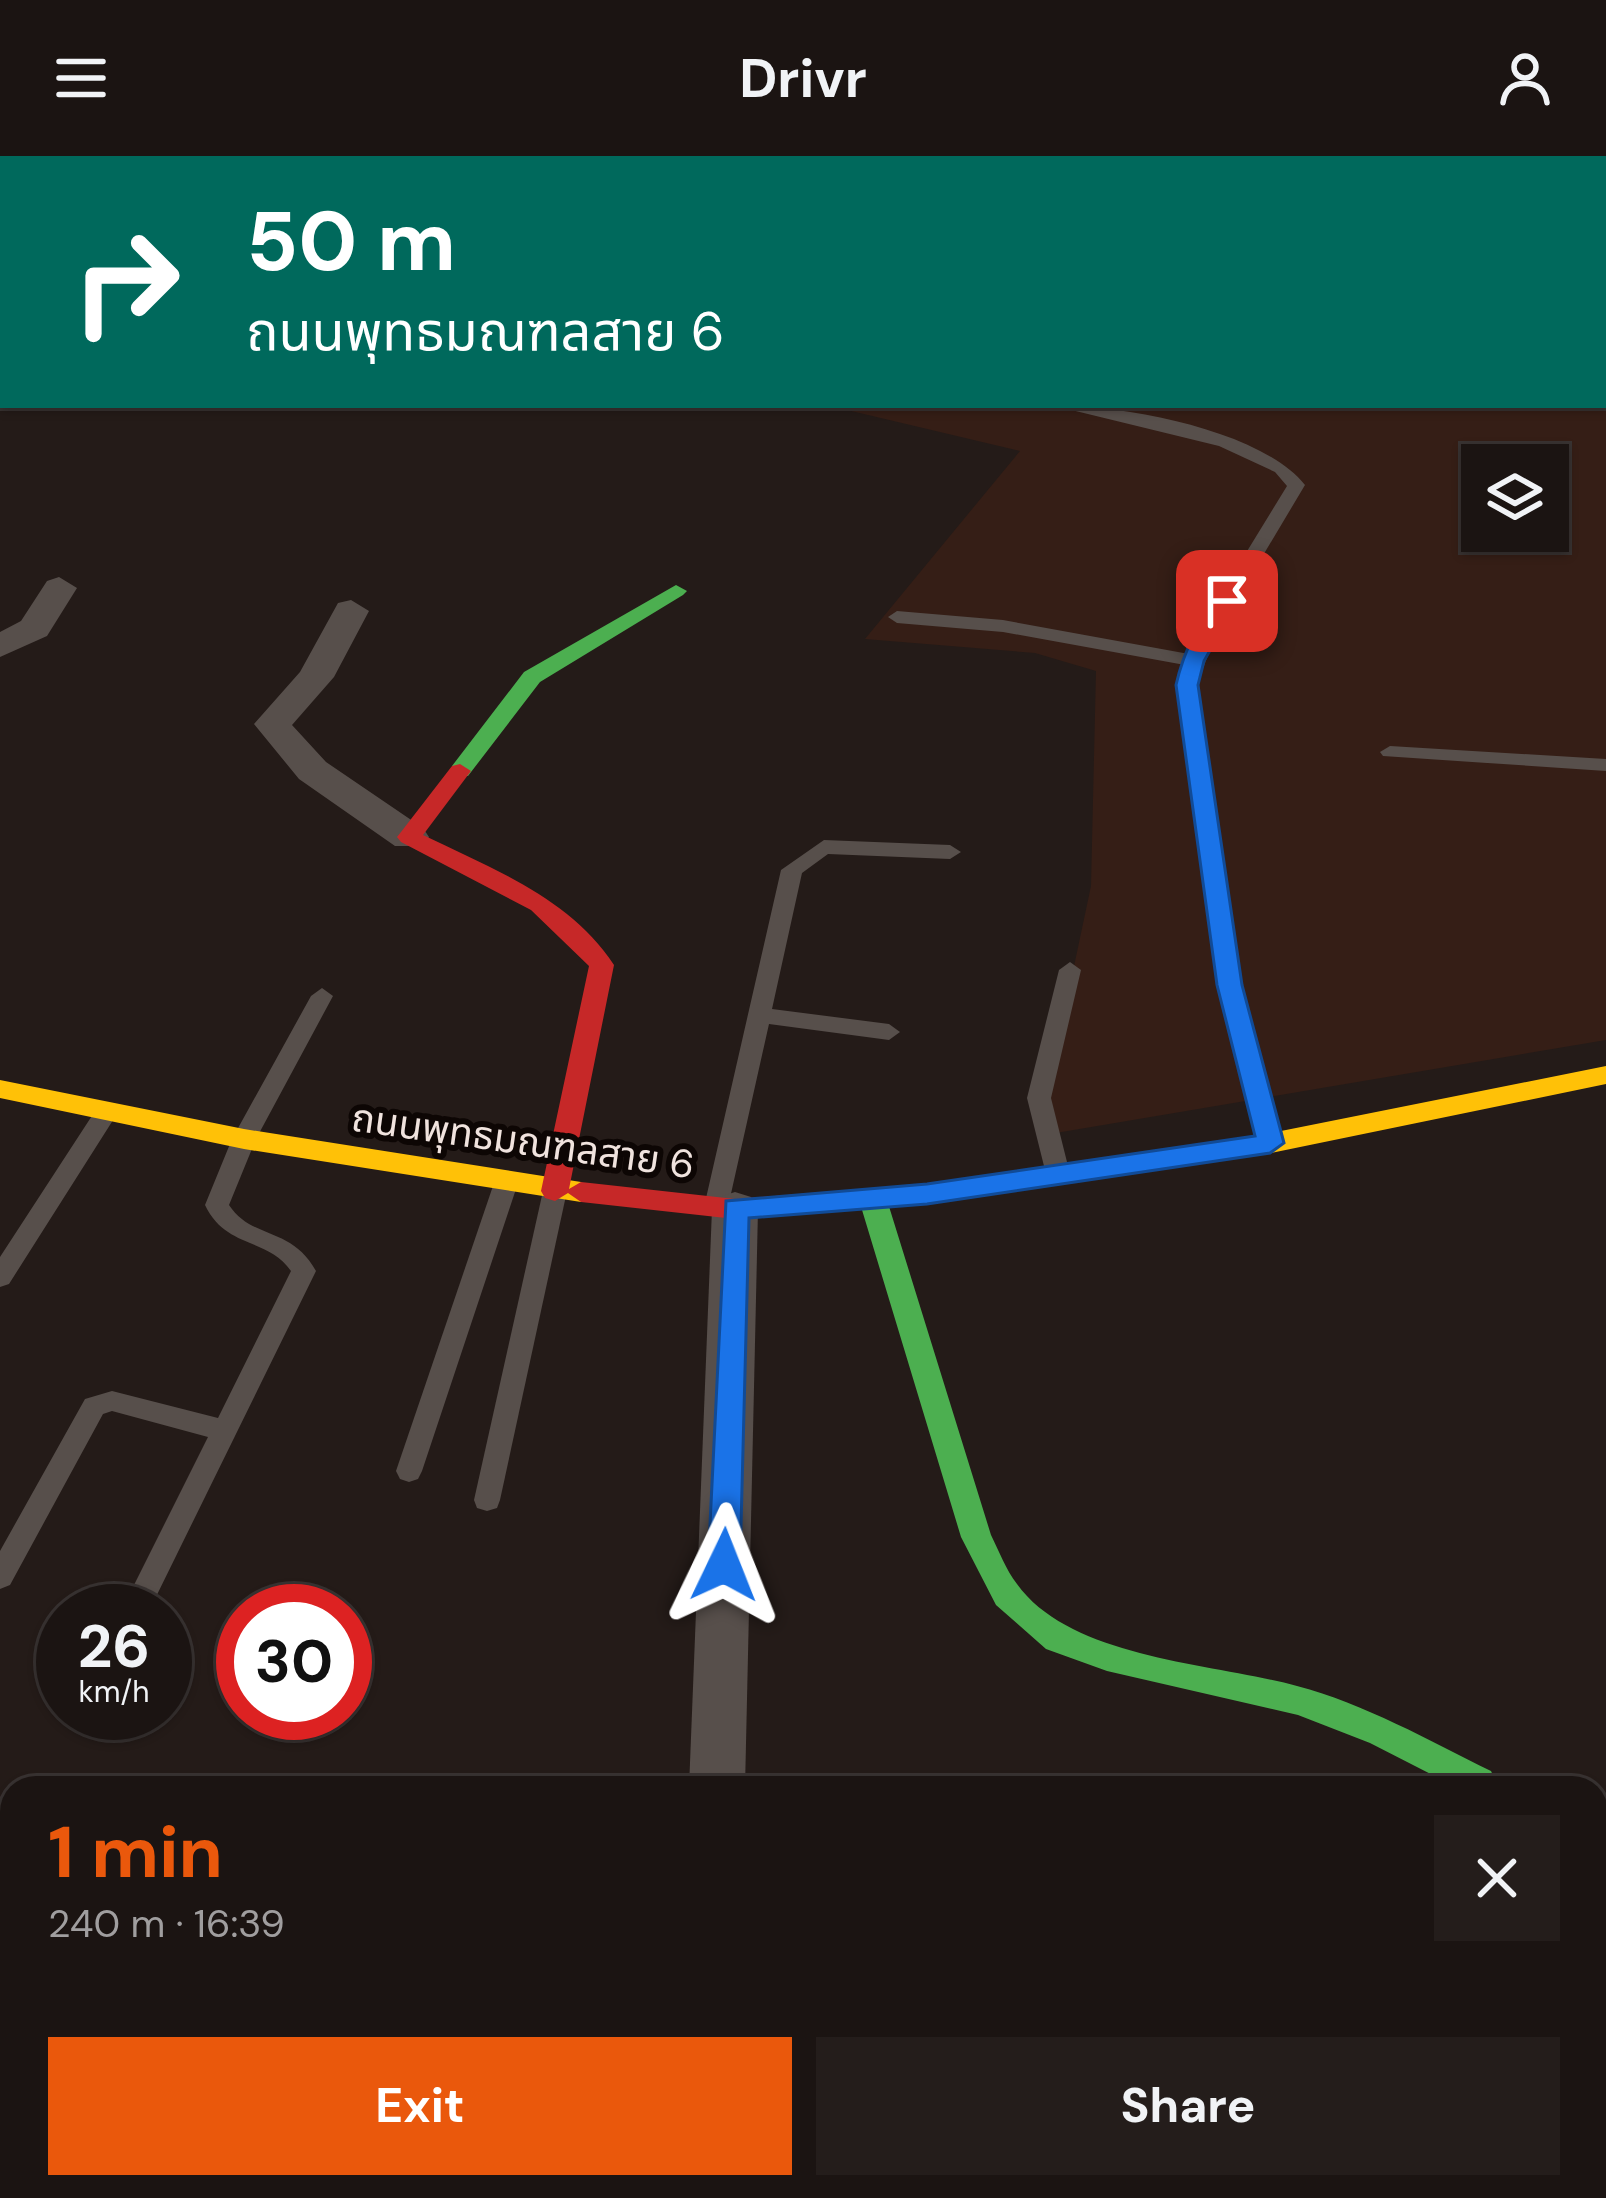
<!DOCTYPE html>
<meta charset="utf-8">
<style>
:root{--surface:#1b1412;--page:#241d1b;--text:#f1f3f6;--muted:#a09e9f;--line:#393332;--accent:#ea580c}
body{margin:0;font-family:"DM Sans","Noto Sans Thai",sans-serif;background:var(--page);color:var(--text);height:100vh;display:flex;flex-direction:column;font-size:45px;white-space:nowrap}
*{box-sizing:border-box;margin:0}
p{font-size:39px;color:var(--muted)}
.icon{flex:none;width:66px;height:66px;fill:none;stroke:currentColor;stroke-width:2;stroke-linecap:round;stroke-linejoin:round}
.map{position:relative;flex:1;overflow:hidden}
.details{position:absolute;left:0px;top:1620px;width:1608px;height:423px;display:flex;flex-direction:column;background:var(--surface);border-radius:36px 36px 0 0;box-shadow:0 3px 9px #0004,0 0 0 3px var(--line)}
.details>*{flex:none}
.hud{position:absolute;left:0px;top:0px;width:1608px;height:252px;box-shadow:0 3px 9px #0004,0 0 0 3px var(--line);background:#00695c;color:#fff;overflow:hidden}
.tools{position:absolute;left:1461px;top:288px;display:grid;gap:24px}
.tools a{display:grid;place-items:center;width:108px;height:108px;border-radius:0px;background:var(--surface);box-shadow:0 3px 9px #0004,0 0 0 3px var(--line);font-size:60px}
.speed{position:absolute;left:36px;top:1428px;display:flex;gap:24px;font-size:60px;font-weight:700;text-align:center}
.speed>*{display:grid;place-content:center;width:156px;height:156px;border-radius:50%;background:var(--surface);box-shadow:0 3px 9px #0004,0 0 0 3px var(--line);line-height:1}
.speed small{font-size:30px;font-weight:400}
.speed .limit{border:18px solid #d22;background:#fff;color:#111}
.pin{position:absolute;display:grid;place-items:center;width:102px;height:102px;color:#fff;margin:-51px;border-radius:24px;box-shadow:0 6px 18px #0006}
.me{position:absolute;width:132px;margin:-66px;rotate:2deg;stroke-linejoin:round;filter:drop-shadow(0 0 9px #0008)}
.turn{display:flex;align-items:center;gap:42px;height:252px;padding:0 48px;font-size:54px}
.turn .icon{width:156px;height:156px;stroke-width:2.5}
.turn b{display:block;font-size:84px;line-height:102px}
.round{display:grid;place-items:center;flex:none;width:126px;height:126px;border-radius:0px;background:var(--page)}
.overview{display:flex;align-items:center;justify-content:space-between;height:204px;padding:0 48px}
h1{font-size:72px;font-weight:700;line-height:90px;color:var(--accent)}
.cta{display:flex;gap:24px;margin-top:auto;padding:24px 48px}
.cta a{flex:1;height:138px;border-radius:0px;background:var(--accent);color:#fff;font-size:48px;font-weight:700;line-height:138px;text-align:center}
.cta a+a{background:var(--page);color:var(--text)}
header{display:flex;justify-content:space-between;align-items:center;height:156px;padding:0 48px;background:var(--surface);font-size:54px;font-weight:700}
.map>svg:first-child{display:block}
.built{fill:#351e16;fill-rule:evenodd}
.water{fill:#14526d}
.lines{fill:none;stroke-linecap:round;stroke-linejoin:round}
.lane{fill:#574f4b;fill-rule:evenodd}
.street{fill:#574f4b;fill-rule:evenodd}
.fast{fill:#4caf50;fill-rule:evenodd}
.slow{fill:#ffc107;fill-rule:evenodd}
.jam{fill:#c62828;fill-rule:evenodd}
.route{fill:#1a73e8;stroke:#114b97;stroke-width:3}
.labels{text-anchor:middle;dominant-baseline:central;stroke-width:12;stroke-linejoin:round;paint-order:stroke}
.street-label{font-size:39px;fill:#f0e3de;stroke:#0d0604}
</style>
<header><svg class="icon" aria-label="menu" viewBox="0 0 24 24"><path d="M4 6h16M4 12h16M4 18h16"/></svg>Drivr<svg class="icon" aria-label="person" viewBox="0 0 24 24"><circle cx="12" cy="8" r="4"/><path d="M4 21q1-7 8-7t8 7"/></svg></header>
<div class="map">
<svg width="1606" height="2042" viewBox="0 0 1606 2042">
<rect width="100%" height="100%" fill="#241b18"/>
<!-- built -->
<path class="built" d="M 1606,174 L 1606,884 L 1038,980 L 1091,730 L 1096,515 L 1035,497 L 865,483 L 1020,295 L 826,249 L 1605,249 ZM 1482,309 L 1548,309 L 1548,375 L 1482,375 Z"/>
<!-- water -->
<polygon class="water" points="710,0 1408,0 1359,3"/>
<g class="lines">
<!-- lane -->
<g class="lane">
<path d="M 1051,249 C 1121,249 1260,273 1305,329 L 1215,480 L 1197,529 L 1241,829 L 1283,987 L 1271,996 L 1259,987 L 1219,829 L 1177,529 L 1185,509 L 1003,476 L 897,467 L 888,461 L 897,455 L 1003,464 L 1189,498 L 1195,480 L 1287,330 L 1275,316 L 1219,290 Z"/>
<polygon points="1390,590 1606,603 1606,615 1383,600 1380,596"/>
<polygon points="824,684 950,689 961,696 950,703 828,698 802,717 772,853 889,868 900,876 889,884 769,868 728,1051 725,1057 707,1057 704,1051 781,714"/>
<polygon points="1070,806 1081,814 1051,942 1070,1018 1058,1027 1046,1018 1027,942 1059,814"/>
<path d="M 322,832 L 333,840 L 256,983 L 229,1049 C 252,1084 291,1070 316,1115 L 149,1455 L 121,1455 L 208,1281 L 112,1255 L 103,1258 L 10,1429 L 0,1433 L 0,1395 L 85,1243 L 112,1235 L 218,1262 L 291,1115 C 267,1081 226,1093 205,1049 L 232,983 L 311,840 Z"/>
<polygon points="107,947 115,949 119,955 115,961 9,1128 0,1131 0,1101 99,949"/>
<polygon points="506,1018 518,1027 422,1315 418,1323 409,1326 400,1323 396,1315 494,1027"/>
<polygon points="555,1026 567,1035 500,1344 497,1352 487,1355 477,1352 474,1344 543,1035"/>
<polygon points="667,2031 701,2031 699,2042 665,2042"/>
</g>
<!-- street -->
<g class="street">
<polygon points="15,0 46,0 13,3"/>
<rect x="0" y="173" width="3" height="18"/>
<polygon points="59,421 77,432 47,480 0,501 0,476 21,465 47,425"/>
<polygon points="351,444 369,455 334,521 292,569 326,606 423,672 429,681 423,690 395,690 299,623 254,568 300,516 338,447"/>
<polygon points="735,1036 751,1041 758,1053 745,1632 689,1632 712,1053 719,1041"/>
</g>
<!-- fast -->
<g class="fast">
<polygon points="676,429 687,435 683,439 540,526 468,620 452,620 452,610 524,516"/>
<path d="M 873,1034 L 883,1037 L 887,1044 L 991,1379 C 999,1395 1006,1414 1017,1428 C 1071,1503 1213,1507 1297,1530 C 1365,1548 1428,1584 1491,1615 L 1496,1626 L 1493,1632 L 1458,1632 L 1370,1587 L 1298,1559 L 1107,1515 L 1046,1493 L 996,1449 L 961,1381 L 859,1044 L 863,1037 Z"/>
</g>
<!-- slow -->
<g class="slow">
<polygon points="1606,910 1606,928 1271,997 1052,1030 1039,1020 1052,1010 1271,977"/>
<polygon points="0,924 244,973 581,1026 595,1036 581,1046 244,993 0,942"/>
</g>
<!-- jam -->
<path class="jam" d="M 460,608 L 471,615 L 423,679 C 493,713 570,742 614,809 L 569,1033 L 581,1026 L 735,1043 L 927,1028 L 1052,1010 L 1062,1013 L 1065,1020 L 1062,1027 L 927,1048 L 735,1063 L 581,1046 L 568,1037 L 555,1045 L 545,1042 L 541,1035 L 589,810 L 531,754 L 401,686 L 397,681 L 401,676 L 452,610 Z"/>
</g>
<!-- route -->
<path class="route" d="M 1227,438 L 1238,445 L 1204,505 L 1198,529 L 1242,829 L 1284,987 L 1270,997 L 927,1048 L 749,1062 L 740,1409 L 724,1422 L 713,1419 L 708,1409 L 726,1045 L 927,1028 L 1255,980 L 1217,829 L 1176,529 C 1182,502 1202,450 1227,438 Z"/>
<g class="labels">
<!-- street labels -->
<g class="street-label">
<text transform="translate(523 985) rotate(8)">ถนนพุทธมณฑลสาย 6</text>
</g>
</g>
</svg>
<div class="tools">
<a><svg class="icon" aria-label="layers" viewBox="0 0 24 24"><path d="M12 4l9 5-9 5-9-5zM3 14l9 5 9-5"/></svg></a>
</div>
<div class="speed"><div>26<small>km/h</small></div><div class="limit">30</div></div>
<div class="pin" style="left:1227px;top:445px;background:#d93025"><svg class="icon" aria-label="arrive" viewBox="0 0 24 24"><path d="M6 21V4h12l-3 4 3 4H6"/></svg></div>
<svg class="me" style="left:724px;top:1409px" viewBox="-20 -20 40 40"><path d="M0-17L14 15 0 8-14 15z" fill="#1a73e8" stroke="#fff" stroke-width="4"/></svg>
<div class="hud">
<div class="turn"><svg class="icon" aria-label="right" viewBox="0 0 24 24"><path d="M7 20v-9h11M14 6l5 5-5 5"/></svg><div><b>50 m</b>ถนนพุทธมณฑลสาย 6</div></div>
</div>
<section class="details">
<div class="overview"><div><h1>1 min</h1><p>240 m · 16:39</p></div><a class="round"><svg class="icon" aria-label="close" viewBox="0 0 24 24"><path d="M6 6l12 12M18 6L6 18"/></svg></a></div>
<div class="cta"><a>Exit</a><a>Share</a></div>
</section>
</div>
